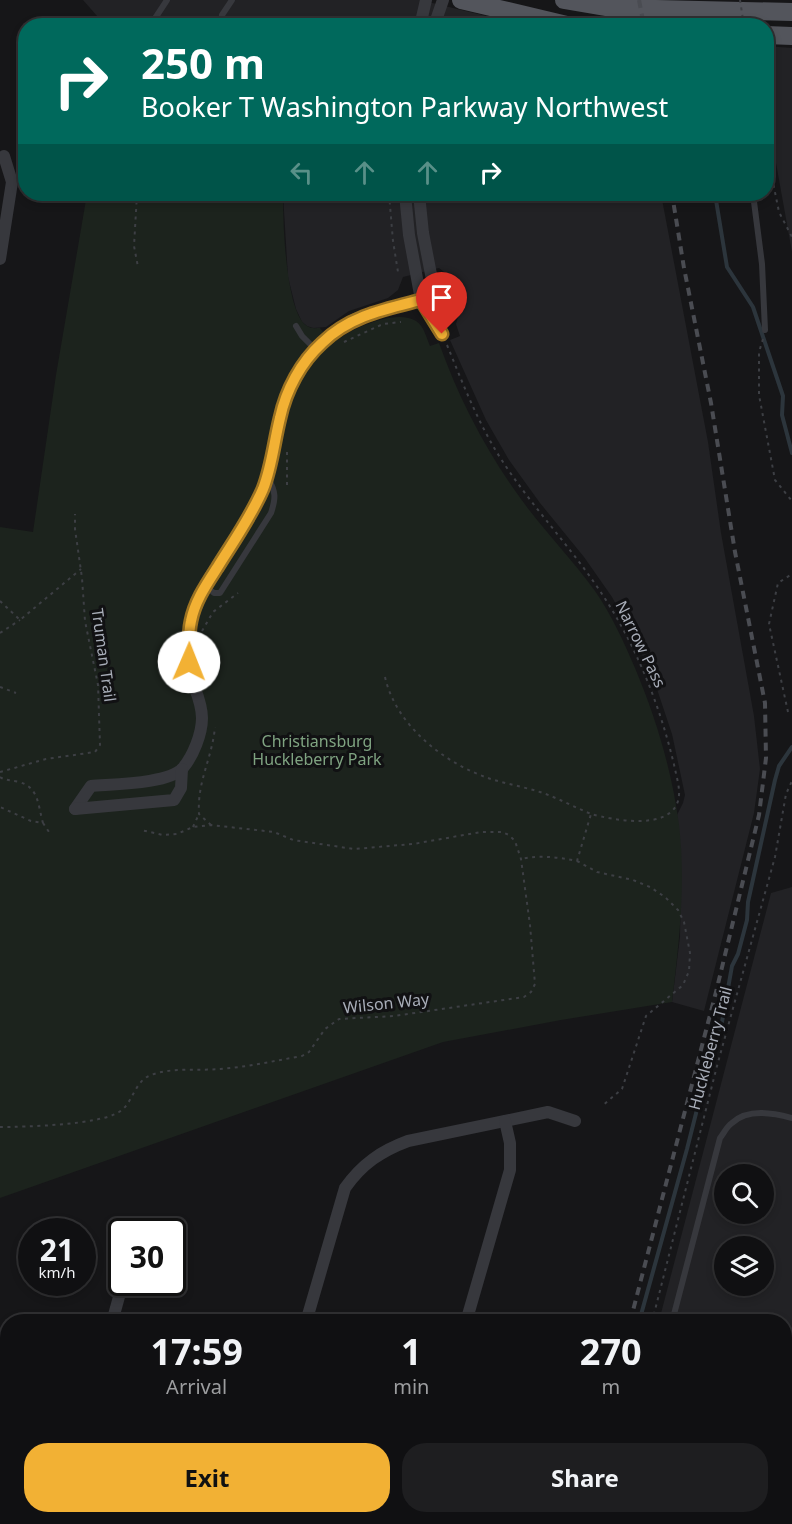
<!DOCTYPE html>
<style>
:root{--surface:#101012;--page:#1e1e20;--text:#f1f3f6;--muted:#9c9d9f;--line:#303032;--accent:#f2b134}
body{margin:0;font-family:"Noto Sans",sans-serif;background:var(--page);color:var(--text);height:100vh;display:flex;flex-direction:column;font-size:22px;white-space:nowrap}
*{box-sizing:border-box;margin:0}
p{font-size:20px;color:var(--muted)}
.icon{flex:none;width:33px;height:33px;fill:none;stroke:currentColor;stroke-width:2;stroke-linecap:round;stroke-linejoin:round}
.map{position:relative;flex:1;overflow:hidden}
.side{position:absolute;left:0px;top:1314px;width:792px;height:210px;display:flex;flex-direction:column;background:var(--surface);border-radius:24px 24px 0 0;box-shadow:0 3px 9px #0003,0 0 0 2px var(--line)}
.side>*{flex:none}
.banner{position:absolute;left:18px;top:18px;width:756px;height:183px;border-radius:24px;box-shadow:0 3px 9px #0003,0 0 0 2px var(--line);background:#00695c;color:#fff;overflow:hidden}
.fabs{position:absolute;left:714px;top:1164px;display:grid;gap:12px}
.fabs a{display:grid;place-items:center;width:60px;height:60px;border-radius:50%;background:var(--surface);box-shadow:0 3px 9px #0003,0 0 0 2px var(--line);font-size:30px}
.speed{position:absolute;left:18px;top:1218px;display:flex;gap:12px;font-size:30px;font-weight:700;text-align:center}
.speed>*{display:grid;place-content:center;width:78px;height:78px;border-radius:50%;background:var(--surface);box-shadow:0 3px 9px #0003,0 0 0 2px var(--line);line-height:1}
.speed small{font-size:15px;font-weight:400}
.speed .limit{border:3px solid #111;border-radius:9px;background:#fff;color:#111}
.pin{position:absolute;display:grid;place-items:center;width:51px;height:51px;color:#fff;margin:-62px -26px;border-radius:50% 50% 50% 0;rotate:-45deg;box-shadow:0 0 6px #0007}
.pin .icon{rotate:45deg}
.me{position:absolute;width:66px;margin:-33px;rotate:1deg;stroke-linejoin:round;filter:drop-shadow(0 0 4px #0008)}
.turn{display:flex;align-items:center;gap:21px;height:126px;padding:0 24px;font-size:27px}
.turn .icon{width:78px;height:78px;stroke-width:2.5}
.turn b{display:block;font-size:42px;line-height:51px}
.lanes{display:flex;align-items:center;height:57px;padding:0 24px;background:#0003;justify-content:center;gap:30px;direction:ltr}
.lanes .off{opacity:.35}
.eta{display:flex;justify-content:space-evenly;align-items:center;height:102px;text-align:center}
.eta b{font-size:36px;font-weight:700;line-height:42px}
.button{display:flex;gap:12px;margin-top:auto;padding:12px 24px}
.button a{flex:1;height:69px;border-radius:24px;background:var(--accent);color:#111;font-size:24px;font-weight:700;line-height:69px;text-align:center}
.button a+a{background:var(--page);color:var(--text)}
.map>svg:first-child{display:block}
.built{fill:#222225;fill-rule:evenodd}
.green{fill:#1c231d}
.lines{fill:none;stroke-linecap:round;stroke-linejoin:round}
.stream{stroke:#2c353c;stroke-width:4}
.path{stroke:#3d3f44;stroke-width:2;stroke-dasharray:3 4.5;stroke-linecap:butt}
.service{stroke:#37383d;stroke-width:6}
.minor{stroke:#37383d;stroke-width:12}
.primary{stroke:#53555c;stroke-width:18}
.rail{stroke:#4a4c52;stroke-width:4;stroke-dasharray:8 6;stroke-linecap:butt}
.path-bridge{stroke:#3d3f44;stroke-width:2;stroke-dasharray:3 4.5;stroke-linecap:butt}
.route-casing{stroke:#9d7322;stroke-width:15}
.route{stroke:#f2b134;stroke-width:10}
.labels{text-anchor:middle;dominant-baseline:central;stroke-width:6;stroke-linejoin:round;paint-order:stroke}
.street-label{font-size:16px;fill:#a8adb8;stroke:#111113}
.park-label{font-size:16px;fill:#7fa381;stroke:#111113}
</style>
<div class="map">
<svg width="792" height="1524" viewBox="0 0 792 1524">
<rect width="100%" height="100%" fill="#161618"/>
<!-- built -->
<g class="built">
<polygon points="83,0 420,0 523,25 105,25"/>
<polygon points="766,46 792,48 792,252 767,113"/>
<polygon points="283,194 661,194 708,442 721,533 754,716 760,769 754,813 704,1011 672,1002 680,937 681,879 677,815 683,803 685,795 672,734 656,686 636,641 612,597 584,557 540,503 509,460 486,420 450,340 460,336 456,324 460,310 453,279 439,268 403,277 398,290 388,298 349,311 326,327 313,328 307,326 302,322 296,309 288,277"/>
<path d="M 792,887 L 792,1524 L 609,1524 L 611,1516 L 784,1516 L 784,1322 L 659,1321 L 771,893 ZM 724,1174 L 764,1174 L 764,1214 L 724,1214 ZM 724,1246 L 764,1246 L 764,1286 L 724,1286 Z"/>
</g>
<!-- green -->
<path class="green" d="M 87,194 L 283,194 C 283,219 285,312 307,326 C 311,329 316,328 320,328 L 332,344 C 348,330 395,308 416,321 C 424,326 426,337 430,346 L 439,343 C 459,399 486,451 521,499 C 544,531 572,559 595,591 C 611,614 624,642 635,668 C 656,718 672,771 679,825 C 686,884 679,944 672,1002 L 561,1020 L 443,1042 L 0,1198 L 0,527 L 33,532 L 56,375 Z"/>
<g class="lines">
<!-- stream -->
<g class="stream">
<polyline points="715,194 727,267 753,307 783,396 782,415 792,453"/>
<polyline points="639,1322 687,1149 708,1066 722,1022 732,966 738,954 747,920 748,902 775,780 779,766 792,747"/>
</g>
<!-- path -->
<g class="path">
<polyline points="766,148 779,212 792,237"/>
<polyline points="137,194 134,246 138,267"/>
<polyline points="389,194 393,241 398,272"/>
<polyline points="763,339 759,352 759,395 775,480 792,501"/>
<polyline points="344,342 383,324 401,322"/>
<path d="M 447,345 C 463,384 478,423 501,459 C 532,507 571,547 602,594 C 637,647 661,708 675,769 C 677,779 681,791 678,801 C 669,831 613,820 591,814 L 577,861 C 557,857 541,855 521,859"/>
<polyline points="287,485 287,449"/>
<polyline points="0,601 20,620 81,569"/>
<polyline points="202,631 213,612 238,593"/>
<polyline points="0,633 20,620"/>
<path d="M 385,677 C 396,726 445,764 491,779 C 507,784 524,787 540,792 C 558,798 574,807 591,814"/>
<polyline points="0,687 16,693"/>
<polyline points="788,712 769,624 778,583 792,574"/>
<polyline points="0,772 46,759 95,752 100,745 98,685 85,621 82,578 75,529 75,514"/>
<path d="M 0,777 C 6,781 12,780 19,782 C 39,787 38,806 43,823 L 31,821 L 0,807"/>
<polyline points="43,823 51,835"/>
<path d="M 211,825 L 199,814 C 197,781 212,759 215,727"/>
<polyline points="193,827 199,814"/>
<polyline points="577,861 597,872 633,880 650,887 665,897 678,910 684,922 690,953 689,971 683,985 646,1016 622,1089 602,1106"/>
<path d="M 0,1127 C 25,1127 99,1125 119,1112 C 133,1104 134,1081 151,1075 C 172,1067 198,1071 220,1069 C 247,1067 274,1061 302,1056 L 309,1052 L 325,1029 L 339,1019 L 394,1016 L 524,997 L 531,992 L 535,984 L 530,925 L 521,859 L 515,841 L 509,835 L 502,832 L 481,832 L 413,844 L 354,849 L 293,840 L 274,832 L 211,825 L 193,827 L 177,834 L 163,835 L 141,830"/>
<polyline points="652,1322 717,1066 775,857 786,794 792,781"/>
<polyline points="560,1524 561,1516"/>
<polyline points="600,1524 601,1516"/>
</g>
<!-- service -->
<g class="service">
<polyline points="222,15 232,0"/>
<polyline points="150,26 167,0"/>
<polyline points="753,194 762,264 765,330"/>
<polyline points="296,326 302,336 315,349"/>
<path d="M 205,586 L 214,593 L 220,593 L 271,513 C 276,498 276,492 268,478"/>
<path d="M 672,1322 L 720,1138 C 724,1133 727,1126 732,1123 C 748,1108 773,1113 792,1118"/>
<polyline points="784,1494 792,1495"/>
<path d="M 373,1524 C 390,1520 407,1519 424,1524"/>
</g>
<!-- minor -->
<g class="minor">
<polyline points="420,26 426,0"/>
<polyline points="434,26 443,0"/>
<polyline points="405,194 409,235 421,300 442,334"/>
<polyline points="419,194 423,233 441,326"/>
<polyline points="0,259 12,182 4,156"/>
<path d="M 75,809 L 91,786 C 112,784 169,784 183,768 C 193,756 202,734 202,718 C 202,705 197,694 193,683 C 187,664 187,643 190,624 C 197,585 236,542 255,505 C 271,474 272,448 281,414 C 291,376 317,338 353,320 C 379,308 409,304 436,296"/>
<polyline points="75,809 174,800 181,788 182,769"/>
<polyline points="112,1322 122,1286"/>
<path d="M 306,1322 L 345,1188 C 362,1164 381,1151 408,1141 L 548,1112 L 575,1121"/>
<polyline points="466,1322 510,1170 510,1143 505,1121"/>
<polyline points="0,1371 8,1377"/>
<polyline points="351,1516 358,1524"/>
<polyline points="53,1524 56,1516"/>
<polyline points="247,1524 249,1516"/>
</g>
<!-- primary -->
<g class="primary">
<polyline points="461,0 571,26"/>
<polyline points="564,0 611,8 792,12"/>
<polyline points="766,35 792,36"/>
</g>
<!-- rail -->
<g class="rail">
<polyline points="639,0 644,26"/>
<polyline points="630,1322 716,992 759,815 766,758 765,703 735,552 711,403 684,268 672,194"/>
<polyline points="583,1524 584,1516"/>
</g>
<!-- path-bridge -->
<polyline class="path-bridge" points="740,0 744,26"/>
</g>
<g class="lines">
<!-- route casing -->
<g class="route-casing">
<path id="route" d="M 189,662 C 189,648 188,634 191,621 C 195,601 206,585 217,568 C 233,542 251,517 263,489 C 272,466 274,442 280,418 C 286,390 301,362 322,343 C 349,316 386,309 421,300 L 442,334"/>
</g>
<!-- route -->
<use href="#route" class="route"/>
</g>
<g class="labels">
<!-- street labels -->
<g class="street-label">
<text transform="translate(641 644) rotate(64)">Narrow Pass</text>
<text transform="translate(104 655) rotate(82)">Truman Trail</text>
<text transform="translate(386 1003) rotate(-6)">Wilson Way</text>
<text transform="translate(710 1048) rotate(-75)">Huckleberry Trail</text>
</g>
<!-- park labels -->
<g class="park-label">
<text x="317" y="741">Christiansburg<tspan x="317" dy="18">Huckleberry Park</tspan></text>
</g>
</g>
</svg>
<div class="fabs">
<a><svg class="icon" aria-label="search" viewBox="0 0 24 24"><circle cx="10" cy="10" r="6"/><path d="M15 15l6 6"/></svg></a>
<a><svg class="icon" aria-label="layers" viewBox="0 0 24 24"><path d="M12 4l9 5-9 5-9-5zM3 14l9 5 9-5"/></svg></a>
</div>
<div class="speed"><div>21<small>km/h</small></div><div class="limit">30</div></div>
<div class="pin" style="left:442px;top:334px;background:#d93025"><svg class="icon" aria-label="arrive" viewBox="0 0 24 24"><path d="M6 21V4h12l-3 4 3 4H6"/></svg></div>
<svg class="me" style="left:189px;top:662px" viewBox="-20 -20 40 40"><circle r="19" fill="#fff"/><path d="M0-13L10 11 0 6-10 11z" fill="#f2b134"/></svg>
<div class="banner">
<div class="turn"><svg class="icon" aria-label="right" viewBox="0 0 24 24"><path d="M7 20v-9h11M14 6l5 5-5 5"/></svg><div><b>250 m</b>Booker T Washington Parkway Northwest</div></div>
<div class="lanes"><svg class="icon off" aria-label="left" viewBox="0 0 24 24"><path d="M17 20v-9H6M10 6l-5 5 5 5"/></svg><svg class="icon off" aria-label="ahead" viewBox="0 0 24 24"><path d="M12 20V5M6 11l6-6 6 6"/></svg><svg class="icon off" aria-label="ahead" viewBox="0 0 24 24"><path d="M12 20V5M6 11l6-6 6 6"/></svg><svg class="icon" aria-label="right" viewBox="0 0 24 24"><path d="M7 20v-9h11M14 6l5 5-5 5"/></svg></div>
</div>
<section class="side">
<div class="eta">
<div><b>17:59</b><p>Arrival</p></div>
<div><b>1</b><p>min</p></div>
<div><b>270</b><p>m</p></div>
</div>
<div class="button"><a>Exit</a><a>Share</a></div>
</section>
</div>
